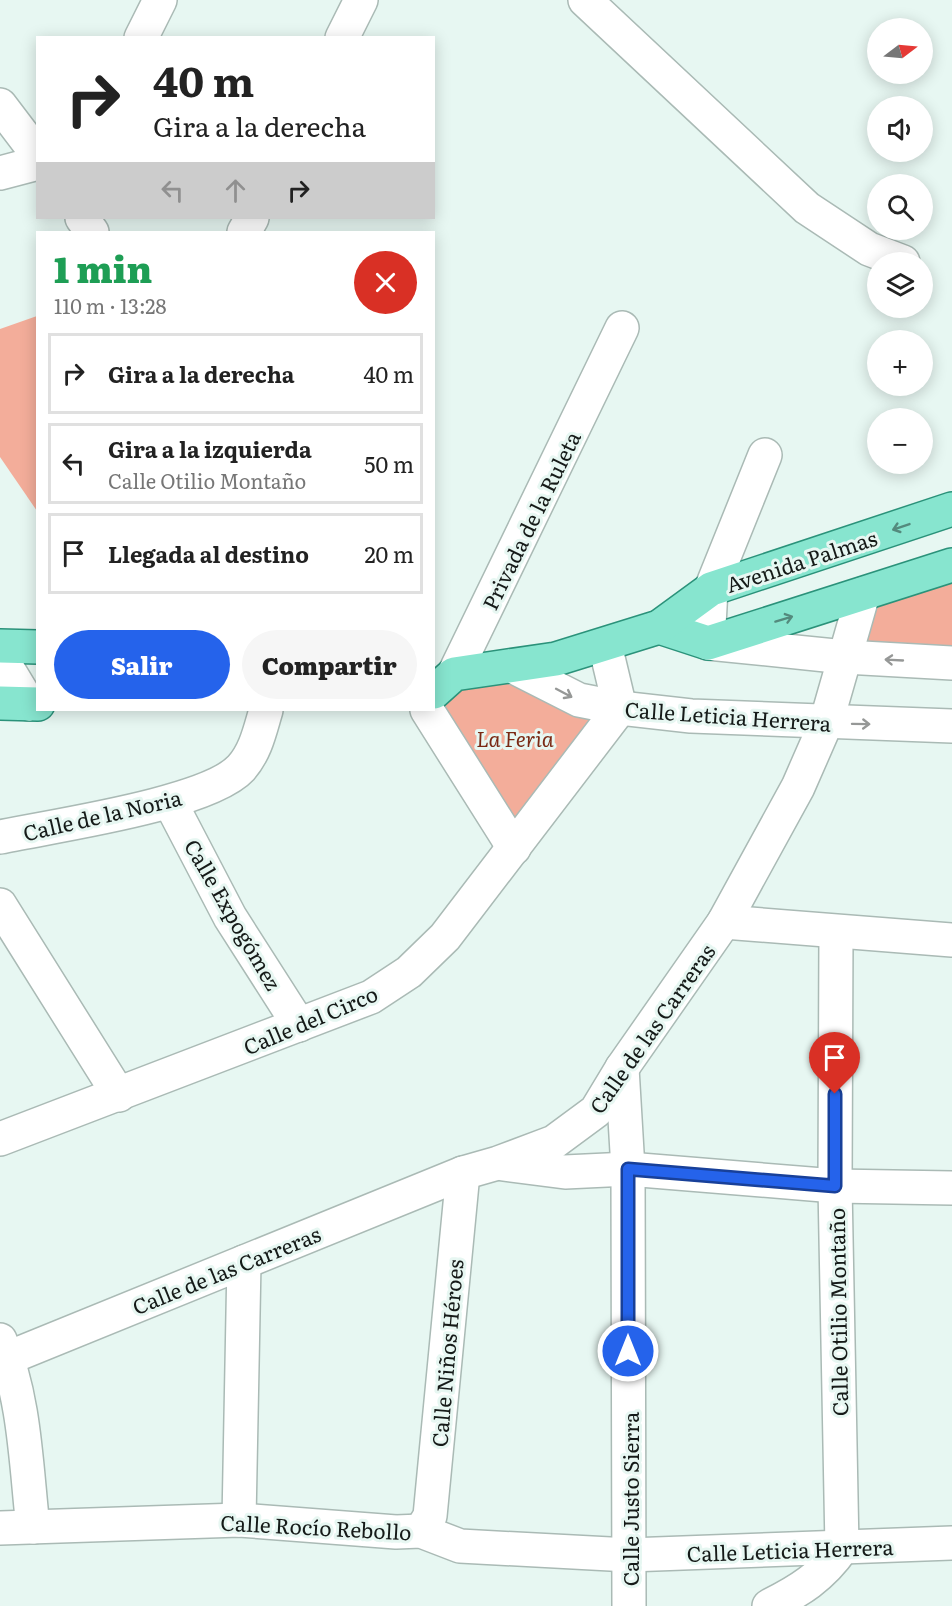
<!DOCTYPE html>
<html lang="es">
<meta charset="utf-8">
<style>
:root{--surface:#fff;--page:#f6f6f6;--text:#222;--muted:#767676;--line:#e0e0e0;--accent:#2563eb}
body{margin:0;font-family:Literata,serif;background:var(--page);color:var(--text);height:100vh;display:flex;flex-direction:column;font-size:22px;white-space:nowrap}
*{box-sizing:border-box;margin:0}
p{font-size:20px;color:var(--muted)}
.icon{flex:none;width:33px;height:33px;fill:none;stroke:currentColor;stroke-width:2;stroke-linecap:round;stroke-linejoin:round}
.map{position:relative;flex:1;overflow:hidden}
.sheet{position:absolute;left:36px;top:231px;width:399px;height:480px;display:flex;flex-direction:column;background:var(--surface);border-radius:0px;box-shadow:0 3px 15px #0003}
.sheet>*{flex:none}
.banner{position:absolute;left:36px;top:36px;width:399px;height:183px;border-radius:0px;box-shadow:0 3px 15px #0003;background:#fff;color:var(--text);overflow:hidden}
.needle{width:39px;rotate:74deg}
.controls{position:absolute;left:867px;top:18px;display:grid;gap:12px}
.controls a{display:grid;place-items:center;width:66px;height:66px;border-radius:50%;background:var(--surface);box-shadow:0 3px 15px #0003;font-size:30px}
.pin{position:absolute;display:grid;place-items:center;width:51px;height:51px;color:#fff;margin:-62px -26px;border-radius:50% 50% 50% 0;rotate:-45deg;box-shadow:0 0 6px #0007}
.pin .icon{rotate:45deg}
.me{position:absolute;width:66px;margin:-33px;rotate:0deg;stroke-linejoin:round;filter:drop-shadow(0 0 4px #0008)}
.turn{display:flex;align-items:center;gap:21px;height:126px;padding:0 18px;font-size:27px}
.turn .icon{width:78px;height:78px;stroke-width:2.5}
.turn b{display:block;font-size:42px;line-height:51px}
.lanes{display:flex;align-items:center;height:57px;padding:0 18px;background:#0003;justify-content:center;gap:30px;direction:ltr}
.lanes .off{opacity:.35}
.round{display:grid;place-items:center;flex:none;width:63px;height:63px;border-radius:32px;background:var(--page)}
.overview{display:flex;align-items:center;justify-content:space-between;height:102px;padding:0 18px}
h1{font-size:36px;font-weight:800;line-height:45px;color:#1e9e55}
.action{display:flex;gap:12px;margin-top:auto;padding:12px 18px}
.action a{flex:1;height:69px;border-radius:36px;background:var(--accent);color:#fff;font-size:24px;font-weight:800;line-height:69px;text-align:center}
.action a+a{background:var(--page);color:var(--text)}
ul{padding:0;list-style:none}
li{display:flex;align-items:center;gap:18px;height:81px;margin:0 12px 9px;padding:0 6px;border:3px solid var(--line);border-radius:0px}
li div{flex:1}
li b{display:block;font-size:22px}
li em{font-style:normal}
.map>svg:first-child{display:block}
.green{fill:#f3ad9a}
.lines{fill:none;stroke-linecap:round;stroke-linejoin:round}
.minor-casing{stroke:#aabab5;stroke-width:36}
.major-casing{stroke:#2b927a;stroke-width:36}
.minor{stroke:#fff;stroke-width:33}
.major{stroke:#87e5cf;stroke-width:33}
.oneway{stroke:#548a7d}
.oneway2{stroke:#969897}
.route-casing{stroke:#184099;stroke-width:15}
.route{stroke:#2563eb;stroke-width:10}
.labels{text-anchor:middle;dominant-baseline:central;stroke-width:6;stroke-linejoin:round;paint-order:stroke}
.street-label{font-size:21px;fill:#151a18;stroke:#e7f7f2}
.park-label{font-size:21px;font-style:italic;fill:#7a2914;stroke:#e7f7f2}
</style>
<div class="map">
<svg width="952" height="1606" viewBox="0 0 952 1606">
<rect width="100%" height="100%" fill="#e7f7f2"/>
<!-- green -->
<g class="green">
<polygon points="37,316 38,316 37,511 0,457 0,329"/>
<polygon points="952,574 952,650 864,646 870,601"/>
<polygon points="513,681 589,720 511,826 436,705 465,685"/>
</g>
<g class="lines">
<!-- minor casing -->
<g class="minor-casing">
<g id="minor">
<polyline points="585,0 807,208 869,249 903,262"/>
<polyline points="141,38 160,0"/>
<polyline points="342,38 361,0"/>
<polyline points="0,105 38,155"/>
<polyline points="0,173 38,163"/>
<polyline points="82,218 92,232"/>
<polyline points="244,232 252,218"/>
<polyline points="765,455 711,589 708,643 845,657 952,663"/>
<polyline points="0,656 29,704"/>
<polyline points="512,666 579,700 620,708 691,716 952,726"/>
<polyline points="454,674 622,328"/>
<polyline points="427,710 514,848"/>
<polyline points="170,802 230,917 299,1025"/>
<path d="M 0,837 C 52,826 208,804 241,768 C 256,751 260,730 266,710"/>
<polyline points="0,905 119,1095"/>
<polyline points="724,922 952,940"/>
<polyline points="836,933 835,1186 842,1548"/>
<polyline points="622,1068 628,1169 629,1606"/>
<polyline points="0,1139 371,997 409,972 445,937 620,708 605,645"/>
<polyline points="503,1164 565,1172 628,1169 835,1186 952,1188"/>
<path d="M 0,1340 C 25,1397 26,1466 33,1527"/>
<polyline points="8,1358 463,1173 498,1163 554,1142 596,1111 622,1068 724,922 798,787 826,723 863,594"/>
<polyline points="239,1520 244,1262"/>
<polyline points="0,1528 239,1520 396,1532 421,1531 460,1546 629,1555 952,1543"/>
<polyline points="421,1531 430,1516 463,1173"/>
<path d="M 769,1606 C 799,1591 822,1577 842,1548"/>
</g>
</g>
<!-- major casing -->
<g class="major-casing">
<g id="major">
<polyline points="659,627 708,643 952,565"/>
<polyline points="0,646 38,647"/>
<polyline points="434,692 454,674 556,659 659,627 711,589 952,509"/>
<polyline points="0,703 38,704"/>
</g>
</g>
<!-- minor -->
<use href="#minor" class="minor"/>
<!-- major -->
<use href="#major" class="major"/>
</g>
<!-- one-way arrows -->
<defs><path id="oneway-shaft" d="M-6 0H5M1.5-3L5.5 0L1.5 3" fill="none" stroke-width="1.6" stroke-linecap="round" stroke-linejoin="round" transform="scale(1.5)"/></defs>
<g class="oneway">
<use href="#oneway-shaft" transform="translate(901 527) rotate(161)"/>
<use href="#oneway-shaft" transform="translate(784 619) rotate(-17)"/>
</g>
<g class="oneway2">
<use href="#oneway-shaft" transform="translate(894 660) rotate(-177)"/>
<use href="#oneway-shaft" transform="translate(564 693) rotate(28)"/>
<use href="#oneway-shaft" transform="translate(861 724) rotate(1)"/>
</g>
<g class="lines">
<!-- route casing -->
<g class="route-casing">
<polyline id="route" points="628,1351 628,1169 835,1186 835,1094"/>
</g>
<!-- route -->
<use href="#route" class="route"/>
</g>
<g class="labels">
<!-- street labels -->
<g class="street-label">
<text transform="translate(530 520) rotate(-64)">Privada de la Ruleta</text>
<text transform="translate(801 560) rotate(-18)">Avenida Palmas</text>
<text transform="translate(728 715) rotate(4)">Calle Leticia Herrera</text>
<text transform="translate(102 814) rotate(-13)">Calle de la Noria</text>
<text transform="translate(234 914) rotate(60)">Calle Expogómez</text>
<text transform="translate(310 1019) rotate(-23)">Calle del Circo</text>
<text transform="translate(651 1028) rotate(-55)">Calle de las Carreras</text>
<text transform="translate(226 1269) rotate(-22)">Calle de las Carreras</text>
<text transform="translate(837 1312) rotate(-91)">Calle Otilio Montaño</text>
<text transform="translate(446 1353) rotate(-85)">Calle Niños Héroes</text>
<text transform="translate(629 1499) rotate(-90)">Calle Justo Sierra</text>
<text transform="translate(316 1526) rotate(3)">Calle Rocío Rebollo</text>
<text transform="translate(790 1549) rotate(-2)">Calle Leticia Herrera</text>
</g>
<!-- park labels -->
<g class="park-label">
<text x="515" y="737">La Feria</text>
</g>
</g>
</svg>
<div class="controls">
<a><svg class="needle" viewBox="-14 -14 28 28"><path d="M0-13l5 13h-10z" fill="#e53935"/><path d="M0 13l5-13h-10z" fill="#767676"/></svg></a>
<a><svg class="icon" aria-label="sound" viewBox="0 0 24 24"><path d="M4 9h4l5-4v14l-5-4H4zM17 9q2 3 0 6"/></svg></a>
<a><svg class="icon" aria-label="search" viewBox="0 0 24 24"><circle cx="10" cy="10" r="6"/><path d="M15 15l6 6"/></svg></a>
<a><svg class="icon" aria-label="layers" viewBox="0 0 24 24"><path d="M12 4l9 5-9 5-9-5zM3 14l9 5 9-5"/></svg></a>
<a>+</a>
<a>−</a>
</div>
<div class="pin" style="left:835px;top:1094px;background:#d93025"><svg class="icon" aria-label="arrive" viewBox="0 0 24 24"><path d="M6 21V4h12l-3 4 3 4H6"/></svg></div>
<svg class="me" style="left:628px;top:1351px" viewBox="-20 -20 40 40"><circle r="17" fill="#2563eb" stroke="#fff" stroke-width="3"/><path d="M0-11L8 9 0 5-8 9z" fill="#fff"/></svg>
<div class="banner">
<div class="turn"><svg class="icon" aria-label="right" viewBox="0 0 24 24"><path d="M7 20v-9h11M14 6l5 5-5 5"/></svg><div><b>40 m</b>Gira a la derecha</div></div>
<div class="lanes"><svg class="icon off" aria-label="left" viewBox="0 0 24 24"><path d="M17 20v-9H6M10 6l-5 5 5 5"/></svg><svg class="icon off" aria-label="ahead" viewBox="0 0 24 24"><path d="M12 20V5M6 11l6-6 6 6"/></svg><svg class="icon" aria-label="right" viewBox="0 0 24 24"><path d="M7 20v-9h11M14 6l5 5-5 5"/></svg></div>
</div>
<section class="sheet">
<div class="overview"><div><h1>1 min</h1><p>110 m · 13:28</p></div><a class="round" style="background:#d93025;color:#fff"><svg class="icon" aria-label="close" viewBox="0 0 24 24"><path d="M6 6l12 12M18 6L6 18"/></svg></a></div>
<ul>
<li><svg class="icon" aria-label="right" viewBox="0 0 24 24"><path d="M7 20v-9h11M14 6l5 5-5 5"/></svg><div><b>Gira a la derecha</b></div><em>40 m</em></li>
<li><svg class="icon" aria-label="left" viewBox="0 0 24 24"><path d="M17 20v-9H6M10 6l-5 5 5 5"/></svg><div><b>Gira a la izquierda</b><p>Calle Otilio Montaño</p></div><em>50 m</em></li>
<li><svg class="icon" aria-label="arrive" viewBox="0 0 24 24"><path d="M6 21V4h12l-3 4 3 4H6"/></svg><div><b>Llegada al destino</b></div><em>20 m</em></li>
</ul>
<div class="action"><a>Salir</a><a>Compartir</a></div>
</section>
</div>
